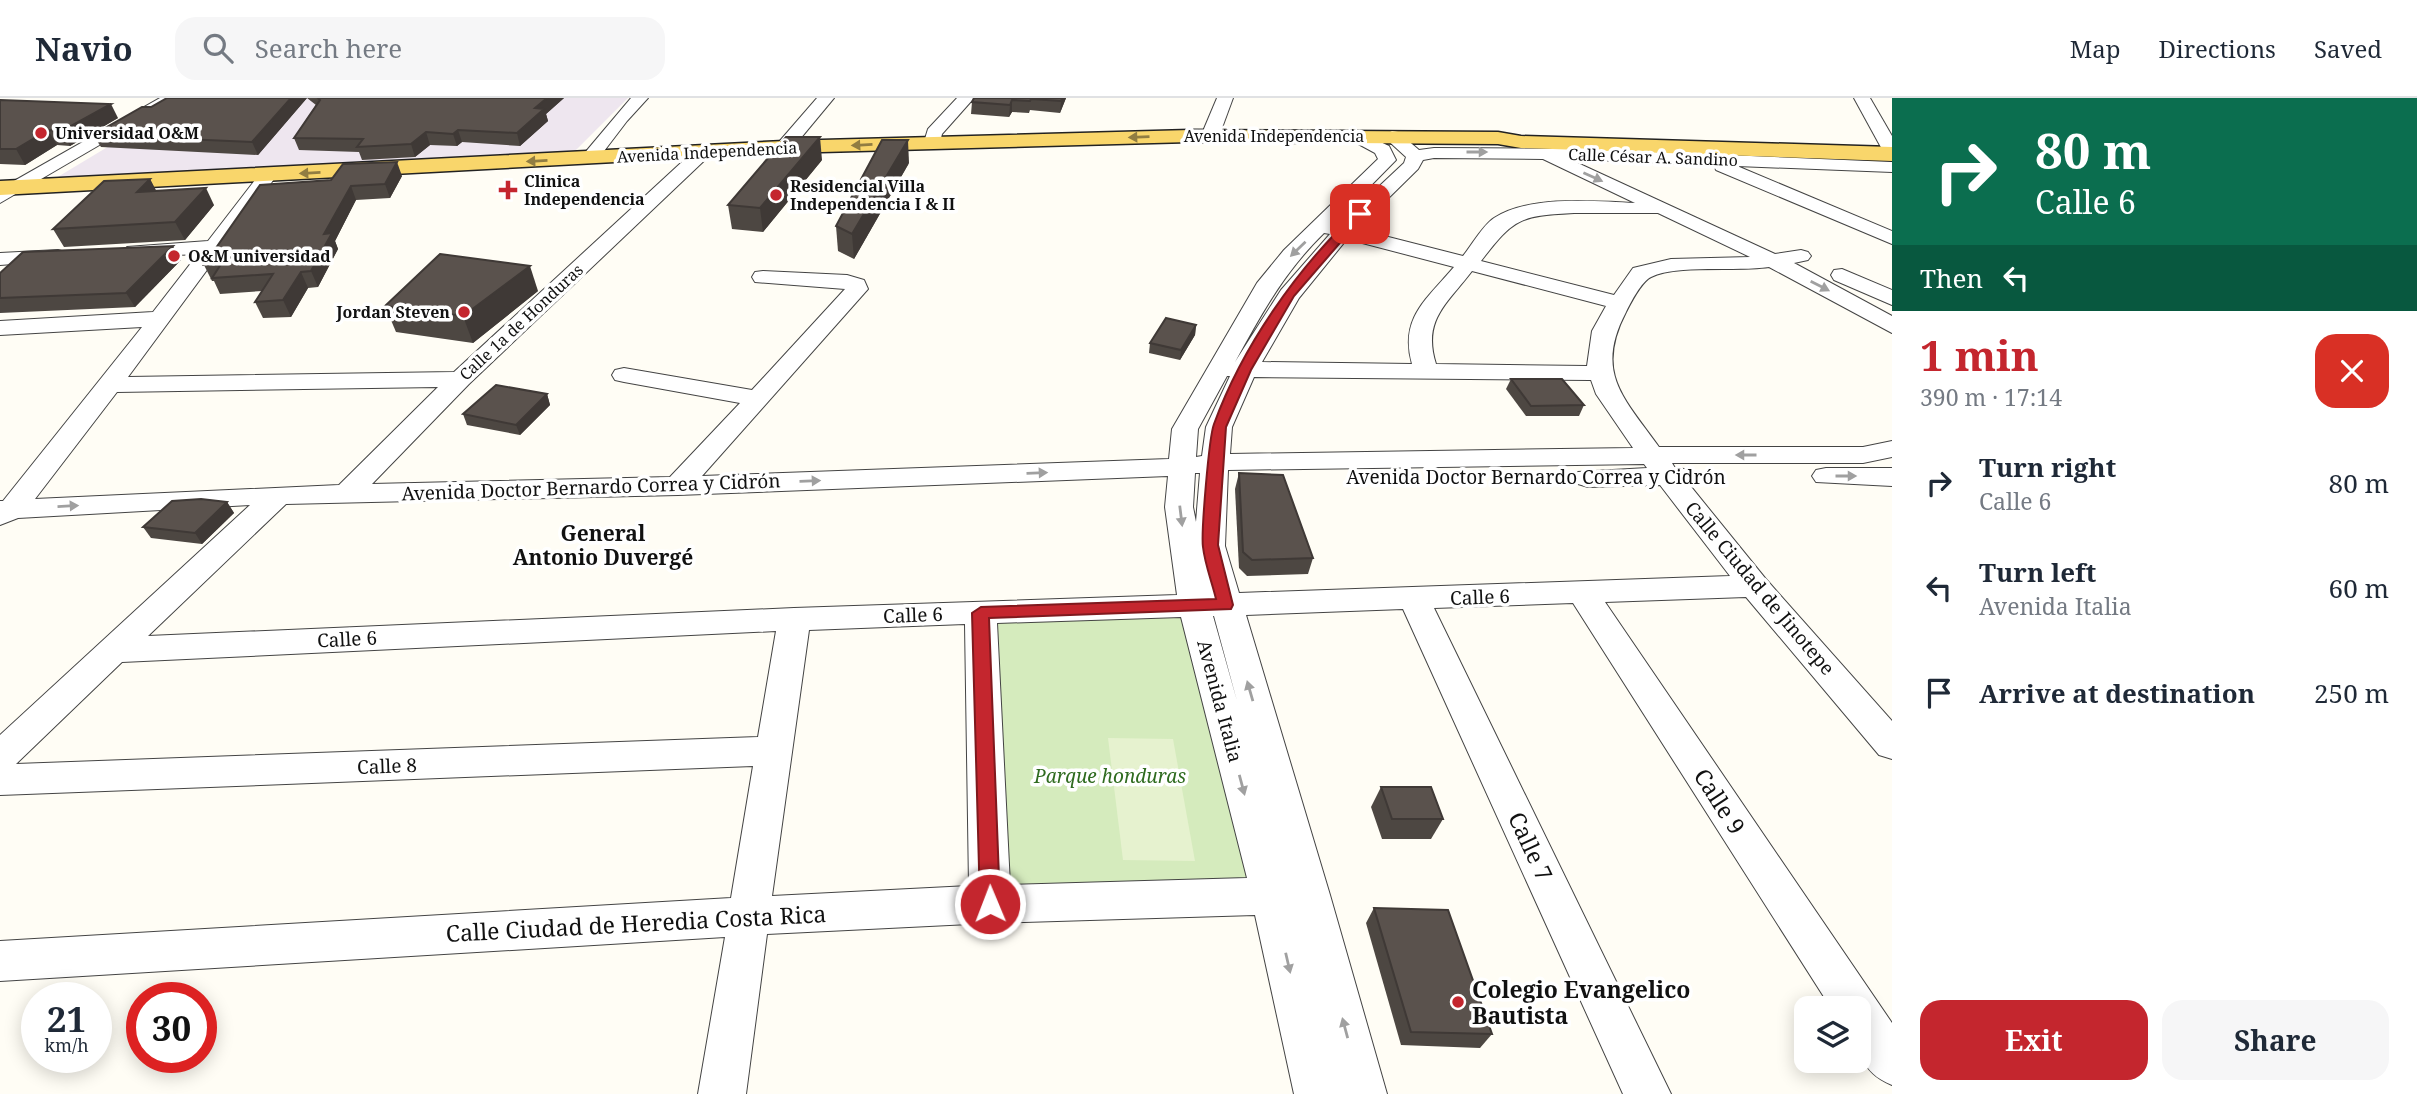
<!DOCTYPE html>
<meta charset="utf-8">
<style>
:root{--surface:#fff;--page:#f6f6f7;--text:#1f2937;--muted:#747a83;--line:#e0e1e3;--accent:#c4262e}
body{margin:0;font-family:"Noto Serif",serif;background:var(--page);color:var(--text);height:100vh;display:flex;flex-direction:column;font-size:26px;white-space:nowrap}
*{box-sizing:border-box;margin:0}
p{font-size:23px;color:var(--muted)}
.icon{flex:none;width:38px;height:38px;fill:none;stroke:currentColor;stroke-width:2;stroke-linecap:round;stroke-linejoin:round}
.map{position:relative;flex:1;overflow:hidden}
.panel{display:flex;flex-direction:column;background:var(--surface);width:525px}
.panel>*{flex:none}
.hud{background:#0b6e4f;color:#fff;overflow:hidden}
.fabs{position:absolute;left:1794px;top:898px;display:grid;gap:14px}
.fabs a{display:grid;place-items:center;width:77px;height:77px;border-radius:14px;background:var(--surface);box-shadow:0 4px 18px #0003;font-size:35px}
.speed{position:absolute;left:21px;top:884px;display:flex;gap:14px;font-size:35px;font-weight:700;text-align:center}
.speed>*{display:grid;place-content:center;width:91px;height:91px;border-radius:50%;background:var(--surface);box-shadow:0 4px 18px #0003;line-height:1}
.speed small{font-size:18px;font-weight:400}
.speed .limit{border:10px solid #d22;background:#fff;color:#111}
.pin{position:absolute;display:grid;place-items:center;width:60px;height:60px;color:#fff;margin:-30px;border-radius:14px;box-shadow:0 4px 10px #0006}
.me{position:absolute;width:77px;margin:-38px;rotate:359deg;stroke-linejoin:round;filter:drop-shadow(0 0 5px #0008)}
.turn{display:flex;align-items:center;gap:24px;height:147px;padding:0 28px;font-size:32px}
.turn .icon{width:91px;height:91px;stroke-width:2.5}
.turn b{display:block;font-size:49px;line-height:60px}
.then{display:flex;align-items:center;height:66px;padding:0 28px;background:#0003;gap:14px;font-size:26px}
.round{display:grid;place-items:center;flex:none;width:74px;height:74px;border-radius:21px;background:var(--page)}
.summary{display:flex;align-items:center;justify-content:space-between;height:119px;padding:0 28px}
h1{font-size:42px;font-weight:700;line-height:52px;color:var(--accent)}
.action{display:flex;gap:14px;margin-top:auto;padding:14px 28px}
.action a{flex:1;height:80px;border-radius:21px;background:var(--accent);color:#fff;font-size:28px;font-weight:700;line-height:80px;text-align:center}
.action a+a{background:var(--page);color:var(--text)}
ul{padding:0;list-style:none}
li{display:flex;align-items:center;gap:21px;height:105px;padding:0 28px}
li div{flex:1}
li b{display:block;font-size:26px}
li em{font-style:normal}
header{display:flex;align-items:center;gap:42px;box-sizing:border-box;height:98px;padding:0 35px;background:var(--surface);border-bottom:2px solid var(--line)}
header strong{font-size:33px}
nav{display:flex;gap:38px;margin-inline-start:auto;font-size:24px}
.search{width:490px;height:63px;background:var(--page);display:flex;align-items:center;gap:18px;box-sizing:border-box;padding:0 24px;border-radius:21px;color:var(--muted);font-size:26px}
main{display:flex;flex:1;min-height:0}
.map>svg:first-child{display:block}
.industrial{fill:#eee6ef}
.green{fill:#d5ebbd}
.pitch{fill:#e6f2cf}
.lines{fill:none;stroke-linecap:round;stroke-linejoin:round}
.minor-casing{stroke:#444;stroke-width:2}
.major-casing{stroke:#222;stroke-width:3}
.minor{fill:#fff;fill-rule:evenodd}
.major{fill:#f9d66b;fill-rule:evenodd}
.wall{fill:#4d4742}
.shaded-wall{fill:#3f3936}
.building{fill:#5a524d;stroke:#3f3936;stroke-width:2}
.oneway{fill:#917d42}
.oneway2{fill:#a0a0a0}
.route{fill:#c4262e;stroke:#7f191e;stroke-width:2}
.poi-dot{fill:#c4262e;stroke:#fff;stroke-width:2.5}
.labels{text-anchor:middle;dominant-baseline:central;stroke-width:7;stroke-linejoin:round;paint-order:stroke}
.far-poi-label{font-size:16px;font-weight:bold;fill:#111;stroke:#fff;text-anchor:start}
.far-street-label{font-size:16px;fill:#111;stroke:#fff}
.street-label{font-size:19px;fill:#111;stroke:#fff}
.park-label{font-size:19px;font-style:italic;fill:#2f6b1f;stroke:#fff}
.neighbourhood-label{font-size:21px;font-weight:bold;fill:#111;stroke:#fff}
.near-street-label{font-size:23px;fill:#111;stroke:#fff}
.near-poi-label{font-size:23px;font-weight:bold;fill:#111;stroke:#fff;text-anchor:start}
</style>
<header>
<strong>Navio</strong>
<div class="search"><svg class="icon" aria-label="search" viewBox="0 0 24 24"><circle cx="10" cy="10" r="6"/><path d="M15 15l6 6"/></svg>Search here</div>
<nav><a>Map</a><a>Directions</a><a>Saved</a></nav>
</header>
<main>
<div class="map">
<svg width="1892" height="996" viewBox="0 0 1892 996">
<rect width="100%" height="100%" fill="#fffdf5"/>
<!-- industrial -->
<polygon class="industrial" points="189,0 628,0 575,53 56,80"/>
<!-- green -->
<polygon class="green" points="1194,507 1272,799 990,806 981,515"/>
<!-- pitch -->
<polygon class="pitch" points="1108,640 1173,641 1195,763 1123,762"/>
<g class="lines">
<!-- minor casing -->
<g class="minor-casing">
<g id="minor">
<polygon points="160,0 180,0 0,105 0,91"/>
<polygon points="631,0 648,0 627,23 595,65 583,65 580,61 583,57"/>
<polygon points="817,0 834,0 790,53 778,53 775,49 778,45"/>
<polygon points="957,0 974,0 942,36 939,48 927,48 924,44 928,31"/>
<polygon points="1217,0 1233,0 1219,38 1210,43 1201,38"/>
<polygon points="1854,0 1870,0 1892,38 1892,58 1883,53"/>
<path d="M 1357,33 L 1389,48 L 1396,62 L 1334,125 L 1339,126 L 1404,65 L 1406,59 L 1383,38 L 1392,33 L 1398,34 L 1419,52 L 1434,50 L 1582,51 L 1892,64 L 1892,74 L 1737,68 L 1892,133 L 1892,146 L 1716,72 L 1714,67 L 1569,61 L 1775,156 L 1801,152 L 1808,154 L 1811,158 L 1808,162 L 1794,165 L 1892,218 L 1892,235 L 1769,169 C 1737,174 1677,166 1651,179 C 1641,184 1631,204 1626,214 C 1594,275 1624,300 1659,349 L 1863,349 L 1892,343 L 1892,359 L 1863,365 L 1672,365 L 1675,370 L 1693,372 L 1697,378 L 1688,385 L 1765,480 L 1892,623 L 1892,661 L 1879,657 L 1746,499 L 1605,504 L 1892,925 L 1892,987 C 1855,972 1858,945 1858,910 L 1831,910 L 1573,505 L 1434,510 L 1671,996 L 1623,996 L 1403,511 L 1246,517 L 1330,797 L 1387,996 L 1294,996 L 1255,817 L 990,825 L 767,836 L 746,996 L 698,996 L 725,839 L 0,883 L 0,843 L 731,800 L 753,668 L 0,697 L 0,637 L 250,407 L 18,420 L 0,427 L 0,403 L 3,403 L 142,229 L 0,237 L 0,223 L 153,214 L 198,156 L 134,159 L 127,157 L 124,153 L 127,149 L 208,143 L 262,73 L 268,71 L 277,77 L 128,279 L 454,274 L 696,51 L 708,51 L 711,55 L 708,59 L 469,286 L 372,386 L 670,379 L 740,305 L 624,284 L 615,282 L 612,277 L 615,272 L 624,270 L 752,292 L 845,191 L 755,184 L 752,179 L 755,174 L 763,173 L 847,177 L 864,182 L 868,191 L 702,378 L 1169,361 L 1172,331 L 1257,185 L 1284,152 L 1378,61 L 1375,55 L 1351,42 L 1348,38 L 1351,34 ZM 1434,60 L 1543,61 L 1635,105 C 1595,103 1529,97 1494,120 C 1482,128 1472,147 1463,158 L 1357,131 L 1418,71 L 1423,62 ZM 1574,115 L 1658,115 L 1750,159 L 1671,161 L 1633,170 L 1614,197 L 1481,163 C 1514,120 1519,118 1574,115 ZM 1324,135 L 1330,136 L 1281,192 L 1235,264 C 1262,215 1284,174 1324,135 ZM 1347,141 L 1454,169 C 1427,201 1399,220 1412,266 L 1262,264 L 1299,200 ZM 1472,173 L 1606,208 L 1592,233 L 1587,268 L 1436,266 C 1422,222 1447,206 1472,173 ZM 1227,278 L 1230,278 L 1206,329 L 1202,358 L 1196,359 L 1198,331 ZM 1254,279 L 1591,282 L 1596,296 L 1633,350 L 1230,356 L 1232,329 ZM 438,289 L 339,387 L 35,401 L 117,294 ZM 1644,366 L 1647,370 L 1578,374 L 1574,380 L 1578,386 L 1588,389 L 1660,387 L 1730,478 L 1239,495 L 1225,448 L 1228,372 ZM 1195,375 L 1200,375 L 1196,424 L 1193,409 ZM 1168,378 L 1165,409 L 1177,497 L 794,510 L 148,538 L 286,406 L 678,397 ZM 1213,518 L 1214,518 L 1237,603 ZM 1181,519 L 1247,780 L 1010,787 L 997,525 ZM 965,526 L 969,788 L 772,798 L 809,532 ZM 776,533 L 758,639 L 16,666 L 122,564 Z"/>
<polygon points="58,152 65,154 68,158 65,162 0,167 0,155"/>
<polygon points="1842,171 1892,192 1892,207 1834,182 1831,177 1834,172"/>
<polygon points="1826,370 1892,370 1892,388 1816,384 1812,378 1816,372"/>
</g>
</g>
<!-- major casing -->
<g class="major-casing">
<polygon id="major" points="1190,32 1498,34 1521,38 1892,49 1892,63 1521,50 1498,46 1190,44 784,55 0,97 0,83 784,43"/>
</g>
<!-- minor -->
<use href="#minor" class="minor"/>
<!-- major -->
<use href="#major" class="major"/>
</g>
<!-- wall -->
<g class="wall">
<polygon points="167,0 564,0 546,16 548,23 520,48 462,44 457,48 430,47 415,59 362,62 359,54 299,52 294,40 316,7 307,0 258,57 101,49 93,37 151,9"/>
<polygon points="974,0 1066,0 1060,15 1030,12 1029,15 1012,14 1009,19 971,16 972,4"/>
<polygon points="0,2 118,20 70,48 57,47 25,67 0,66"/>
<polygon points="822,62 763,134 732,131 728,107"/>
<polygon points="909,65 854,161 838,153 836,128"/>
<polygon points="402,78 390,100 356,102 335,143 338,151 318,189 308,190 291,219 263,220 255,204 262,193 220,196 214,183 212,183 204,167 260,87"/>
<polygon points="150,81 156,93 214,107 185,142 64,149 53,131"/>
<polygon points="181,162 135,209 0,215 0,175"/>
<polygon points="538,193 473,245 396,234 385,208"/>
<polygon points="1196,227 1195,237 1180,262 1149,255 1150,245"/>
<polygon points="1511,281 1584,307 1579,318 1526,318 1506,291"/>
<polygon points="547,296 550,307 520,337 467,327 463,316"/>
<polygon points="1239,375 1313,460 1308,476 1247,478 1239,470 1235,391"/>
<polygon points="227,404 234,415 202,446 151,440 143,429"/>
<polygon points="1381,689 1443,721 1431,741 1382,741 1371,709"/>
<polygon points="1374,810 1492,936 1480,950 1401,947 1366,825"/>
</g>
<!-- shaded-wall -->
<g class="shaded-wall">
<polygon points="291,0 307,0 258,57 252,44"/>
<polygon points="547,0 564,0 546,16 548,23 520,48 517,35 535,10"/>
<polygon points="1062,0 1066,0 1060,15 1061,3"/>
<polygon points="1012,2 1012,14 1009,19 1010,7"/>
<polygon points="111,6 118,20 70,48 62,33"/>
<polygon points="48,32 57,47 25,67 16,51"/>
<polygon points="458,32 462,44 457,48 453,36"/>
<polygon points="426,34 430,47 415,59 411,46"/>
<polygon points="820,39 822,62 763,134 760,110"/>
<polygon points="908,42 909,65 854,161 852,136"/>
<polygon points="397,64 402,78 390,100 385,86"/>
<polygon points="150,81 159,98 137,94"/>
<polygon points="351,88 356,102 335,143 338,151 318,189 311,173 324,136"/>
<polygon points="206,90 214,107 185,142 175,124"/>
<polygon points="173,148 181,162 135,209 126,195"/>
<polygon points="530,168 538,193 473,245 463,218"/>
<polygon points="301,174 308,190 291,219 283,202"/>
<polygon points="1196,227 1195,237 1180,262 1181,252"/>
<polygon points="547,296 550,307 520,337 516,327"/>
<polygon points="227,404 234,415 202,446 195,435"/>
</g>
<!-- building -->
<g class="building">
<polygon points="167,0 291,0 252,44 93,37 142,9 151,9"/>
<polygon points="318,0 547,0 535,10 544,11 517,35 458,32 453,36 426,34 411,46 357,49 363,41 294,40 320,2"/>
<polygon points="974,0 1062,0 1061,3 1031,1 1030,3 1012,2 1010,7 972,4"/>
<polygon points="0,2 111,6 62,33 48,32 16,51 0,51"/>
<polygon points="786,39 820,39 760,110 728,107"/>
<polygon points="882,42 908,42 852,136 836,128"/>
<polygon points="397,64 385,86 351,88 324,136 332,135 311,173 301,174 283,202 255,204 273,176 212,180 221,166 204,167 260,87 331,82 343,66"/>
<polygon points="150,81 137,94 206,90 175,124 53,131 104,83"/>
<polygon points="173,148 126,195 0,200 0,175 23,154"/>
<polygon points="440,156 530,168 463,218 385,208"/>
<polygon points="1166,220 1196,227 1181,252 1150,245"/>
<polygon points="1511,281 1562,281 1584,307 1531,308"/>
<polygon points="496,287 547,296 516,327 463,316"/>
<polygon points="1239,375 1283,377 1313,460 1252,462 1243,454"/>
<polygon points="201,401 227,404 195,435 143,429 172,403"/>
<polygon points="1381,689 1431,689 1443,721 1392,721"/>
<polygon points="1374,810 1448,812 1492,936 1411,934"/>
</g>
<!-- one-way arrows -->
<defs><path id="oneway-solid" d="M-6-.8H1V-3.2L6.5 0L1 3.2V.8H-6Z" transform="scale(1.75)"/></defs>
<g class="oneway">
<use href="#oneway-solid" transform="translate(1139 39) rotate(178)"/>
<use href="#oneway-solid" transform="translate(862 47) rotate(177)"/>
<use href="#oneway-solid" transform="translate(537 63) rotate(177)"/>
<use href="#oneway-solid" transform="translate(310 75) rotate(177)"/>
</g>
<g class="oneway2">
<use href="#oneway-solid" transform="translate(1477 54)"/>
<use href="#oneway-solid" transform="translate(1593 79) rotate(24)"/>
<use href="#oneway-solid" transform="translate(1298 151) rotate(136)"/>
<use href="#oneway-solid" transform="translate(1820 188) rotate(27)"/>
<use href="#oneway-solid" transform="translate(1746 357) rotate(-180)"/>
<use href="#oneway-solid" transform="translate(1037 375) rotate(-2)"/>
<use href="#oneway-solid" transform="translate(1846 378)"/>
<use href="#oneway-solid" transform="translate(810 383) rotate(-2)"/>
<use href="#oneway-solid" transform="translate(68 408) rotate(-3)"/>
<use href="#oneway-solid" transform="translate(1181 418) rotate(83)"/>
<use href="#oneway-solid" transform="translate(1250 593) rotate(-106)"/>
<use href="#oneway-solid" transform="translate(1242 687) rotate(75)"/>
<use href="#oneway-solid" transform="translate(1288 865) rotate(77)"/>
<use href="#oneway-solid" transform="translate(1345 930) rotate(-105)"/>
</g>
<!-- route -->
<path class="route" d="M 1357,114 L 1365,116 L 1294,198 L 1251,272 L 1226,329 L 1218,447 L 1233,507 L 1231,511 L 989,520 L 1000,806 L 997,813 L 990,816 L 983,813 L 980,806 L 972,515 L 981,509 L 1216,501 C 1212,484 1205,467 1203,449 C 1201,435 1209,339 1214,326 C 1242,249 1297,170 1357,114 Z"/>
<!-- markers -->
<g class="poi-dot">
<circle cx="41" cy="35" r="7"/>
<path d="M504.5 81.5h7v7h7v7h-7v7h-7v-7h-7v-7h7z"/>
<circle cx="776" cy="97" r="7"/>
<circle cx="174" cy="158" r="7"/>
<circle cx="464" cy="214" r="7"/>
<circle cx="1458" cy="904" r="7"/>
</g>
<g class="labels">
<!-- far-poi labels -->
<g class="far-poi-label">
<text x="55" y="35">Universidad O&amp;M</text>
<text x="524" y="83">Clinica<tspan x="524" dy="18">Independencia</tspan></text>
<text x="790" y="88">Residencial Villa<tspan x="790" dy="18">Independencia I &amp; II</tspan></text>
<text x="188" y="158">O&amp;M universidad</text>
<text x="450" y="214" text-anchor="end">Jordan Steven</text>
</g>
<!-- far-street labels -->
<g class="far-street-label">
<text x="1274" y="38">Avenida Independencia</text>
<text transform="translate(707 54) rotate(-3)">Avenida Independencia</text>
<text transform="translate(1653 59) rotate(2)">Calle César A. Sandino</text>
<text transform="translate(521 224) rotate(-43)">Calle 1a de Honduras</text>
</g>
<!-- street labels -->
<g class="street-label">
<text x="1536" y="379">Avenida Doctor Bernardo Correa y Cidrón</text>
<text transform="translate(591 389) rotate(-2)">Avenida Doctor Bernardo Correa y Cidrón</text>
<text transform="translate(1760 490) rotate(50)">Calle Ciudad de Jinotepe</text>
<text transform="translate(1480 499) rotate(-2)">Calle 6</text>
<text transform="translate(913 517) rotate(-2)">Calle 6</text>
<text transform="translate(347 541) rotate(-3)">Calle 6</text>
<text transform="translate(1220 603) rotate(75)">Avenida Italia</text>
<text transform="translate(387 668) rotate(-2)">Calle 8</text>
</g>
<!-- park labels -->
<g class="park-label">
<text x="1110" y="678">Parque honduras</text>
</g>
<!-- neighbourhood labels -->
<g class="neighbourhood-label">
<text x="603" y="435">General<tspan x="603" dy="24">Antonio Duvergé</tspan></text>
</g>
<!-- near-street labels -->
<g class="near-street-label">
<text transform="translate(1720 703) rotate(57)">Calle 9</text>
<text transform="translate(1531 748) rotate(65)">Calle 7</text>
<text transform="translate(636 825) rotate(-3)">Calle Ciudad de Heredia Costa Rica</text>
</g>
<!-- near-poi labels -->
<g class="near-poi-label">
<text x="1472" y="891">Colegio Evangelico<tspan x="1472" dy="26">Bautista</tspan></text>
</g>
</g>
</svg>
<div class="fabs">
<a><svg class="icon" aria-label="layers" viewBox="0 0 24 24"><path d="M12 4l9 5-9 5-9-5zM3 14l9 5 9-5"/></svg></a>
</div>
<div class="speed"><div>21<small>km/h</small></div><div class="limit">30</div></div>
<div class="pin" style="left:1360px;top:116px;background:#d93025"><svg class="icon" aria-label="arrive" viewBox="0 0 24 24"><path d="M6 21V4h12l-3 4 3 4H6"/></svg></div>
<svg class="me" style="left:990px;top:806px" viewBox="-20 -20 40 40"><circle r="17" fill="#c4262e" stroke="#fff" stroke-width="3"/><path d="M0-11L8 9 0 5-8 9z" fill="#fff"/></svg>
</div>
<section class="panel">
<div class="hud">
<div class="turn"><svg class="icon" aria-label="right" viewBox="0 0 24 24"><path d="M7 20v-9h11M14 6l5 5-5 5"/></svg><div><b>80 m</b>Calle 6</div></div>
<div class="then">Then<svg class="icon" aria-label="left" viewBox="0 0 24 24"><path d="M17 20v-9H6M10 6l-5 5 5 5"/></svg></div>
</div>
<div class="summary"><div><h1>1 min</h1><p>390 m · 17:14</p></div><a class="round" style="background:#d93025;color:#fff"><svg class="icon" aria-label="close" viewBox="0 0 24 24"><path d="M6 6l12 12M18 6L6 18"/></svg></a></div>
<ul>
<li><svg class="icon" aria-label="right" viewBox="0 0 24 24"><path d="M7 20v-9h11M14 6l5 5-5 5"/></svg><div><b>Turn right</b><p>Calle 6</p></div><em>80 m</em></li>
<li><svg class="icon" aria-label="left" viewBox="0 0 24 24"><path d="M17 20v-9H6M10 6l-5 5 5 5"/></svg><div><b>Turn left</b><p>Avenida Italia</p></div><em>60 m</em></li>
<li><svg class="icon" aria-label="arrive" viewBox="0 0 24 24"><path d="M6 21V4h12l-3 4 3 4H6"/></svg><div><b>Arrive at destination</b></div><em>250 m</em></li>
</ul>
<div class="action"><a>Exit</a><a>Share</a></div>
</section>
</main>
